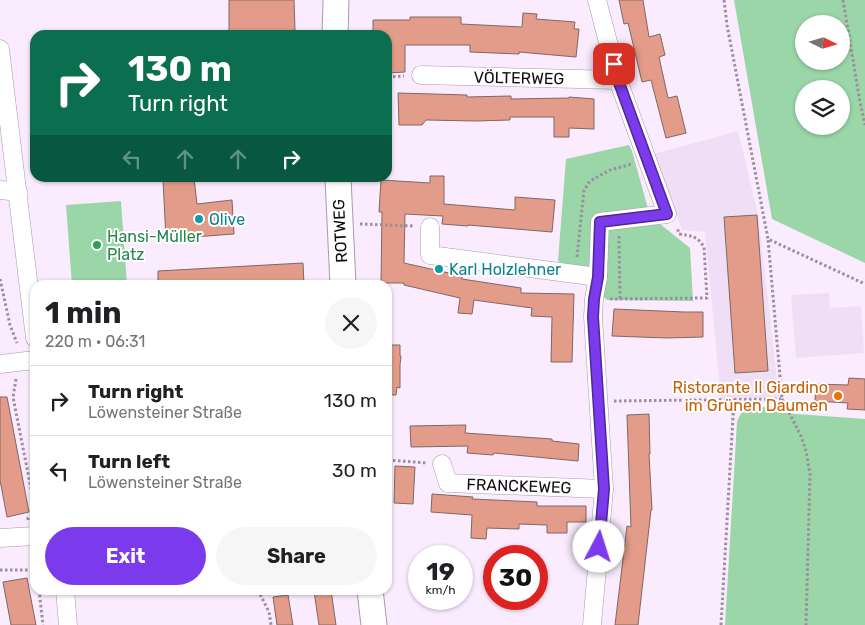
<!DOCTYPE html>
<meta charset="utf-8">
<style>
:root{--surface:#fff;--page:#f6f6f6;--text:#202124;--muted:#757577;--line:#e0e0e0;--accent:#7c3aed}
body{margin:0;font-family:Rubik,sans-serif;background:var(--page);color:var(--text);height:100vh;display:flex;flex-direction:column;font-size:19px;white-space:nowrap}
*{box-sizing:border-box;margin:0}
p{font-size:16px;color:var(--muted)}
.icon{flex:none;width:28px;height:28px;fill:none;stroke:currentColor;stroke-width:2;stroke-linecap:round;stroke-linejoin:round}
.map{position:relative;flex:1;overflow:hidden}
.details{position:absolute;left:30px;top:280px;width:362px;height:315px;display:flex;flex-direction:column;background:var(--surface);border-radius:15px;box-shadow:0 1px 4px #0004}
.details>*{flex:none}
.banner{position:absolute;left:30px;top:30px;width:362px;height:152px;border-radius:15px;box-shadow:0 1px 4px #0004;background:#0b6e4f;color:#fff;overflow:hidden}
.needle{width:32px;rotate:95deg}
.tools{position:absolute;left:795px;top:15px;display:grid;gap:10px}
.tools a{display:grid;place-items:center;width:55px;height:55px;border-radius:50%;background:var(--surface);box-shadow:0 1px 4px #0004;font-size:25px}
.speed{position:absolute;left:408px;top:545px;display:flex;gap:10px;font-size:25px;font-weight:700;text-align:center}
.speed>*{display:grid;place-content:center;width:65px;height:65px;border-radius:50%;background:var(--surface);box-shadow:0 1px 4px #0004;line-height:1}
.speed small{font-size:12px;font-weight:400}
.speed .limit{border:8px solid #d22;background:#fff;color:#111}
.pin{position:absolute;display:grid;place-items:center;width:42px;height:42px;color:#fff;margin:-21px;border-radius:10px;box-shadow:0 2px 8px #0006}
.me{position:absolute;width:55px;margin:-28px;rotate:5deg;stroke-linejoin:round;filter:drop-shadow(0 0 4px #0008)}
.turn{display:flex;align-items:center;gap:18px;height:105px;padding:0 15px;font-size:22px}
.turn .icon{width:65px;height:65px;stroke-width:2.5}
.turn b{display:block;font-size:35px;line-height:42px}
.lanes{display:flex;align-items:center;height:48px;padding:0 15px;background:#0003;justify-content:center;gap:25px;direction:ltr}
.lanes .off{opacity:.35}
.round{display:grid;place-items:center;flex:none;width:52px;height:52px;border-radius:26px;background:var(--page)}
.summary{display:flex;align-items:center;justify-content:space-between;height:85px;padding:0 15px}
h1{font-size:30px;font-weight:700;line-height:38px}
.primary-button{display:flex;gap:10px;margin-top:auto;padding:10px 15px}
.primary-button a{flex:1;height:58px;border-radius:30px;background:var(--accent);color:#fff;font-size:20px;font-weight:700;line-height:58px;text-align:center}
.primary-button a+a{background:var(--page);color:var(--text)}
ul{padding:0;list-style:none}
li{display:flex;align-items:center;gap:15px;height:70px;padding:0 15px;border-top:1px solid var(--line)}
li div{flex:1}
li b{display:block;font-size:19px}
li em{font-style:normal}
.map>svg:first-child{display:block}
.built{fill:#f0def6}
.green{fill:#9ad6a7;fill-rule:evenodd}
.building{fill:#e49c8a;stroke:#7e6863}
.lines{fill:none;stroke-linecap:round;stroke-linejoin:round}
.street-casing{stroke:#a89aac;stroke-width:19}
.secondary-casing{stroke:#a89aac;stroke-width:27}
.path{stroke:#9a8f9d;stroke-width:3;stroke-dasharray:2.5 2.5;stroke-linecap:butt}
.street{stroke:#fff;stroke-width:18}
.secondary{stroke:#fff;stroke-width:25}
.route-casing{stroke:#51269a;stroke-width:12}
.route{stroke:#7c3aed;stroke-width:9}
.culture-dot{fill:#0f9aa8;stroke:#fff;stroke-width:2}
.leisure-dot{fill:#2e9e5b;stroke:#fff;stroke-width:2}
.food-dot{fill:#e8710a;stroke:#fff;stroke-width:2}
.labels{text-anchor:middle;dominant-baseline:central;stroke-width:4;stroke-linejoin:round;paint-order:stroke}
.street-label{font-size:16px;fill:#100b11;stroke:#fff}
.culture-label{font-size:16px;fill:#0d838f;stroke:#fff;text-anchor:start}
.leisure-label{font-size:16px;fill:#27864d;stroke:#fff;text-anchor:start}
.food-label{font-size:16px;fill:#c56008;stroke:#fff;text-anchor:end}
</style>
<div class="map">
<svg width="865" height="625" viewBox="0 0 865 625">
<rect width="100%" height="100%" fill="#faebfe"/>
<!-- built -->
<g class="built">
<polygon points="738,131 758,214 779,397 721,399 705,232 682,230 654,154"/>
<polygon points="829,293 830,308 861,306 864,353 796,358 791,295"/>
</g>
<!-- green -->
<g class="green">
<path d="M 734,0 L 865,0 L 865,263 L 772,219 ZM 804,24 L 841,24 L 841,61 L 804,61 ZM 804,89 L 841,89 L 841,126 L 804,126 Z"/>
<polygon points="629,145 632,151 650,216 690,248 693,301 607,300 576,270 558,261 566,159"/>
<polygon points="121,201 127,285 72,285 66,205"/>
<path d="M 761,407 L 778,409 L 783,413 L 865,419 L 865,625 L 725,625 L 737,422 C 743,407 747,408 761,407 Z"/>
</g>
<!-- building -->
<g class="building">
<polygon points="229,0 294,0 295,30 267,35 229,35"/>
<polygon points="619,0 643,0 649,37 660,34 665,55 659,57 668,98 677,96 686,133 666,138 651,80 642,82 628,23 624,24"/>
<polygon points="523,13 537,14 536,19 575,22 574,29 579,29 576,57 519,52 519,54 470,52 470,45 405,45 405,72 388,73 388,35 373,35 373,20 410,20 410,17 461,17 461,24 522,27"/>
<polygon points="398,93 467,95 467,97 511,96 511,99 569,98 569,97 594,99 594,129 569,128 569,137 554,137 554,117 510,117 510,120 476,121 426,120 422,125 399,125"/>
<polygon points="430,176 444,176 444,204 515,210 515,197 555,200 552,232 468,225 468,226 442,224 443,216 405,214 404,263 462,276 462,279 521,288 521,293 574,294 572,362 551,362 552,317 531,316 532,308 474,300 472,314 458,313 460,298 404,285 404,283 381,283 382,212 379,212 381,180 430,183"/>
<polygon points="172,178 194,178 197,204 232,200 234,234 166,239 163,180"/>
<polygon points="757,215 768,371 735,373 724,217"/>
<polygon points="303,263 304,285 158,285 158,271"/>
<polygon points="614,309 684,312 703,312 703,337 667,338 612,336"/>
<polygon points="388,345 400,345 400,356 401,356 400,365 400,388 397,387 396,395 388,395"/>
<polygon points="849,378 865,379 865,410 847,409 848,403 815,401 816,384 848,385"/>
<polygon points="0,397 7,397 29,512 7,517 0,480"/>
<polygon points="649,414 650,454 649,454 652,510 651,510 638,625 615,625 627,526 631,527 627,415"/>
<polygon points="466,425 465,433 552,439 552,441 579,444 578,461 494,453 493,455 467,453 468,446 411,447 410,426"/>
<polygon points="395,466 415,467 413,504 394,503"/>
<polygon points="432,494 473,497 472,499 537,502 537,506 586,506 586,522 567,522 567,533 547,533 547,525 519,524 519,529 487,528 486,539 471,538 472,515 431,512"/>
<polygon points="27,578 36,625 11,625 3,582"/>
<polygon points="322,590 331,590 336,625 319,625 314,591"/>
<polygon points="288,595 293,625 277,625 273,597"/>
</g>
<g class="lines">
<!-- street casing -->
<g class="street-casing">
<g id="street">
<polyline points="0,49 35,338"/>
<polyline points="421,75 618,80"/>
<polyline points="0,190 18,192"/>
<polyline points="430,227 430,255 598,277"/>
<polyline points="0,364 35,360"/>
<polyline points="442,464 448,483 604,489"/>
<polyline points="0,538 35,536"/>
<polyline points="65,590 68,625"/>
<polyline points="592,625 604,489 593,317 594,299 598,277 600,222 667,214 618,80 597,0"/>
</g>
</g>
<!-- secondary casing -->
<g class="secondary-casing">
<g id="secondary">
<polyline points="335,35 336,0"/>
<polyline points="338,178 343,285"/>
<polyline points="370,590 374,625"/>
</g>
</g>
<!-- path -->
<g class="path">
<polyline points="724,0 727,25 768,239 865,284"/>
<polyline points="843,0 860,102 865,125"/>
<polyline points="388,77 404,76"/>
<polyline points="360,224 414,226"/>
<polyline points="619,236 620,299"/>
<polyline points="577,257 584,190 590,181 610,170 632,164"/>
<polyline points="0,279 10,325 17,343"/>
<path d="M 610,299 L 707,298 L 704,247 C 697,236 692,236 679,234 L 677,227"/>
<polyline points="16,379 13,397 35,509"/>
<polyline points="782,399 801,436 806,451 810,474 806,625"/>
<polyline points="614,401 782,399 768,239"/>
<polyline points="388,460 427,463"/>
<polyline points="28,520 28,518 35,513"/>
<polyline points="0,570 35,570"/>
<polyline points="39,590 43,625"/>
<polyline points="258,590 269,612 271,625"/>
<polyline points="721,625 734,399"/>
</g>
<!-- street -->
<use href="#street" class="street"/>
<!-- secondary -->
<use href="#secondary" class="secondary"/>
</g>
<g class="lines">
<!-- route casing -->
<g class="route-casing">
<polyline id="route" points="599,547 604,489 593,317 594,299 598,277 600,222 667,214 618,80 614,64"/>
</g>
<!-- route -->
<use href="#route" class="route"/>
</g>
<!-- markers -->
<g class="culture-dot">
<circle cx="199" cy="219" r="5"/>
<circle cx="439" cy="269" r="5"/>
</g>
<circle class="leisure-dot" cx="97" cy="245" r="5"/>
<circle class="food-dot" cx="838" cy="396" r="5"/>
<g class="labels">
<!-- street labels -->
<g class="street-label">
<text transform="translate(519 78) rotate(1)">VÖLTERWEG</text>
<text transform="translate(340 231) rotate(-93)">ROTWEG</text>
<text transform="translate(519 486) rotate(2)">FRANCKEWEG</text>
</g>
<!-- culture labels -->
<g class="culture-label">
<text x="209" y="219">Olive</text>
<text x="449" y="269">Karl Holzlehner</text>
</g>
<!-- leisure labels -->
<g class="leisure-label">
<text x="107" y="236">Hansi-Müller<tspan x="107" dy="18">Platz</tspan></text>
</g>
<!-- food labels -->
<g class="food-label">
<text x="828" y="387">Ristorante Il Giardino<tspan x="828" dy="18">im Grünen Daumen</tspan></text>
</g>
</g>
</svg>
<div class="tools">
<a><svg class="needle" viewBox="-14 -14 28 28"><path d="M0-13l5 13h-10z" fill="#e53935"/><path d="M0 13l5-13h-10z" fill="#757577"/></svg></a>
<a><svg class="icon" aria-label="layers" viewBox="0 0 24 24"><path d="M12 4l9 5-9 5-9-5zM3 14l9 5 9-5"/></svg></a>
</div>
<div class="speed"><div>19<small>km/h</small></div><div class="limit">30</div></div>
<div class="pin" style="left:614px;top:64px;background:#d93025"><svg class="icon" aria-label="arrive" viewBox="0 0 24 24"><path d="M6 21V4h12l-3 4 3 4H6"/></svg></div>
<svg class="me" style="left:599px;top:547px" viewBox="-20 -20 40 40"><circle r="19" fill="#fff"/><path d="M0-13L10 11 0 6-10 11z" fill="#7c3aed"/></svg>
<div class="banner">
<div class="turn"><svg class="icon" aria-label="right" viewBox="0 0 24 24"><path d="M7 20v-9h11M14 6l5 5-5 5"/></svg><div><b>130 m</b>Turn right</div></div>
<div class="lanes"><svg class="icon off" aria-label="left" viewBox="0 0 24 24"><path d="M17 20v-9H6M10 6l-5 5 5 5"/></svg><svg class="icon off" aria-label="ahead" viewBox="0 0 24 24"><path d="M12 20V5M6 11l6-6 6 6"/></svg><svg class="icon off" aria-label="ahead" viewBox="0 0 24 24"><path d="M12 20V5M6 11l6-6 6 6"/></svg><svg class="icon" aria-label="right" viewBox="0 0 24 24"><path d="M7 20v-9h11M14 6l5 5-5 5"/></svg></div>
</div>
<section class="details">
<div class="summary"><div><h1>1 min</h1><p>220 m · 06:31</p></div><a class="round"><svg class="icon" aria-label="close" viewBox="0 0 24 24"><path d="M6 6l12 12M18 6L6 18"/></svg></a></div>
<ul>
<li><svg class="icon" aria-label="right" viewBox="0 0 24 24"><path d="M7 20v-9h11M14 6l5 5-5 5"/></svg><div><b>Turn right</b><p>Löwensteiner Straße</p></div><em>130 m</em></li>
<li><svg class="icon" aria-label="left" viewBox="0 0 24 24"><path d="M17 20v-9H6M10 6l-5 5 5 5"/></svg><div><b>Turn left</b><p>Löwensteiner Straße</p></div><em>30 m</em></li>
</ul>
<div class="primary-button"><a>Exit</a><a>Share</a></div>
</section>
</div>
